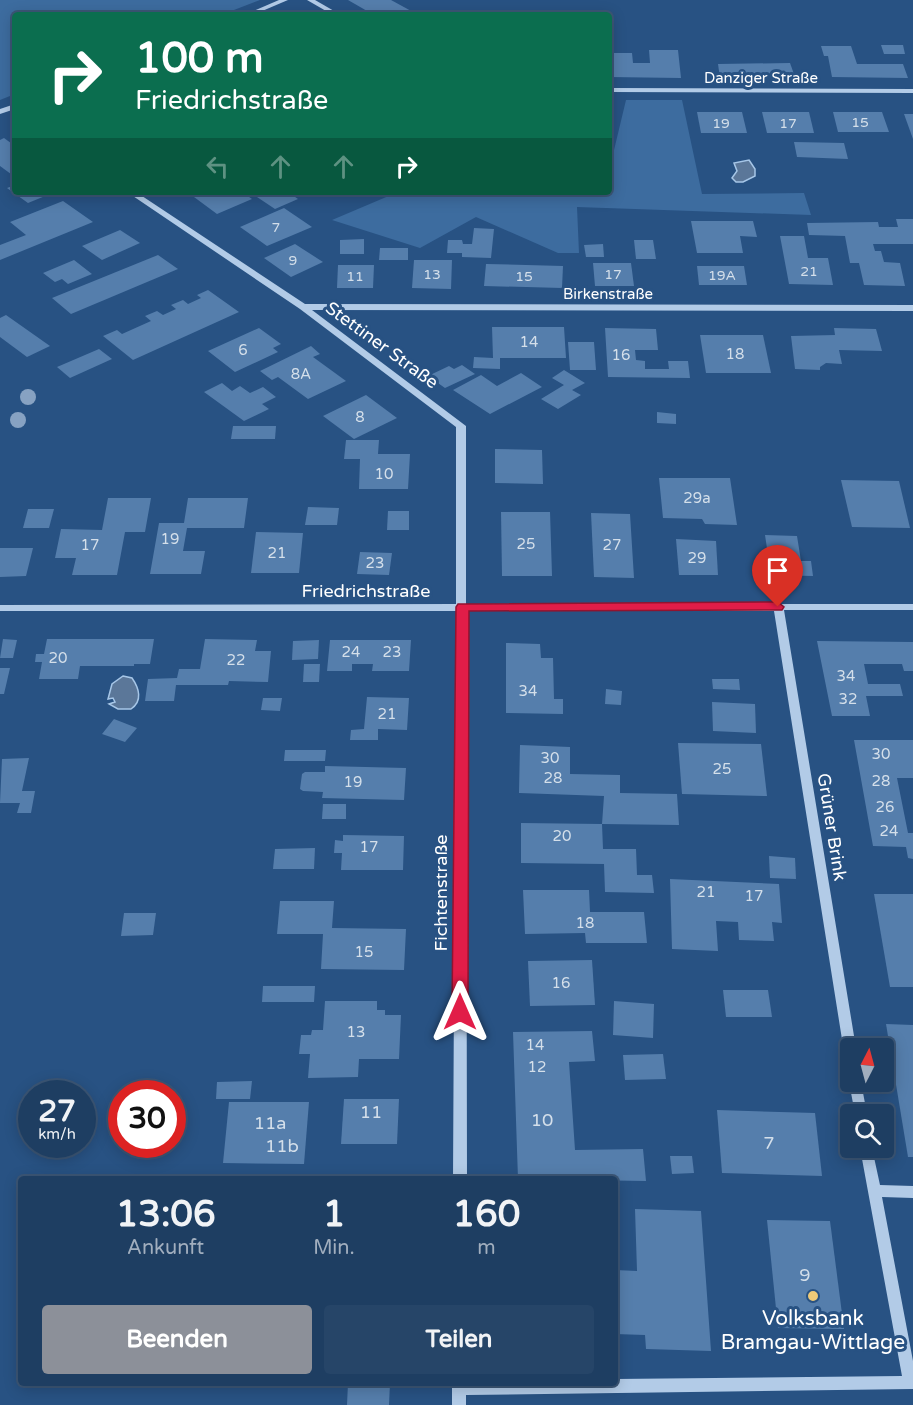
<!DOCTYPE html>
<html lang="de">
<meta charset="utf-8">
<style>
:root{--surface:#1e3e62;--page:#264568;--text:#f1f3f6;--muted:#a1aebe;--line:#3c5777;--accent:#8c9099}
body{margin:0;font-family:"Varela Round",sans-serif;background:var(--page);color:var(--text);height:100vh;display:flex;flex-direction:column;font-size:22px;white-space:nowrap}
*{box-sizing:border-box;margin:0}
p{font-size:20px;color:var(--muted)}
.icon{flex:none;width:33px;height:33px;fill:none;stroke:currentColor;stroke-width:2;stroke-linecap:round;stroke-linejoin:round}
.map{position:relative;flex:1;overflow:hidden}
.drawer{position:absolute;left:18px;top:1176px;width:600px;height:210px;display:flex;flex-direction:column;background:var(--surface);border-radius:6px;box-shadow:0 3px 15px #0003,0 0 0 2px var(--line)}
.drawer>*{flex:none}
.hud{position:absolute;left:12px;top:12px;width:600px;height:183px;border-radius:6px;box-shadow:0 3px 15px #0003,0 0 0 2px var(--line);background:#0b6e4f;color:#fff;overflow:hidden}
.needle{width:39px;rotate:6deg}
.tools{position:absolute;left:840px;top:1038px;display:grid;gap:12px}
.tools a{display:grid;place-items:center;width:54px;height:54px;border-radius:6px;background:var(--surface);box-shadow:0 3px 15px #0003,0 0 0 2px var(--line);font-size:30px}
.speed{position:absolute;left:18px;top:1080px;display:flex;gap:12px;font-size:30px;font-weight:700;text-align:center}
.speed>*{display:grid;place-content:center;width:78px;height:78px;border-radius:50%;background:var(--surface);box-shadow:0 3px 15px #0003,0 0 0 2px var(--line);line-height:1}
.speed small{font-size:15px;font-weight:400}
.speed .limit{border:9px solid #d22;background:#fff;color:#111}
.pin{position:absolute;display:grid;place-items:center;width:51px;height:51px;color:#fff;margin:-62px -26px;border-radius:50% 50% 50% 0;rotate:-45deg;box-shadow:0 0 6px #0007}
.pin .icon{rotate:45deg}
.me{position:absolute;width:66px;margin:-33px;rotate:0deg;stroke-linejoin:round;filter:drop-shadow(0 0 4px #0008)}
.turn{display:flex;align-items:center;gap:21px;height:126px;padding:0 24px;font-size:27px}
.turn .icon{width:78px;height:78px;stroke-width:2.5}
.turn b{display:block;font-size:42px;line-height:51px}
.lanes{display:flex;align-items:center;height:57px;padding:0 24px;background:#0003;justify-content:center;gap:30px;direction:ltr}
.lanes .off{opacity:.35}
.eta{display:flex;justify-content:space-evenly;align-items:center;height:102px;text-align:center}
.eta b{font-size:36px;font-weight:700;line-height:42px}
.button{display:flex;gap:12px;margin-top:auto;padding:12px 24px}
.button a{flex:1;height:69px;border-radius:6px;background:var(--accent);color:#fff;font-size:24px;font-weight:700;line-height:69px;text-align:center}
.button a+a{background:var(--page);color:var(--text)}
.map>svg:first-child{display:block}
.green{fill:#3d6c9f}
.water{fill:#5b7799;stroke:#a6c6e7;stroke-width:1.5}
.building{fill:#557eac}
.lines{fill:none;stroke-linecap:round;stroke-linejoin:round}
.minor{fill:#b2cbe7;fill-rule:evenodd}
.tree{fill:#87a2c2}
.route{fill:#e11d48;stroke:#92132f;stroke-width:1.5}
.poi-dot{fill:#eeca78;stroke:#285283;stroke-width:2}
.labels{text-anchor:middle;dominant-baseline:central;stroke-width:6;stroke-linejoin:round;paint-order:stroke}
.far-number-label{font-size:14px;fill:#d4dfea}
.far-street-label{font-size:15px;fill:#fff;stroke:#285283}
.number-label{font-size:15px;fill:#d4dfea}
.street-label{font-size:18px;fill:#fff;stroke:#285283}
.near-number-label{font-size:18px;fill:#d4dfea}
.near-poi-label{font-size:21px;fill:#fff;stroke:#285283}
</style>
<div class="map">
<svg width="913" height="1405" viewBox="0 0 913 1405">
<rect width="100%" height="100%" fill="#285283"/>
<!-- green -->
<g class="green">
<polygon points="0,0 260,0 221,15 15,15 15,94 0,100"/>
<polygon points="626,100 682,100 702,194 804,193 811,215 577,207 579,253 558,253 476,217 420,248 332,220 398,192 609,192 609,171"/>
</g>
<!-- water -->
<g class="water">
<polygon points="749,160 755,169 755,176 743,182 736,182 732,178 737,171 734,163"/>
<path d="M 123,676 L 132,678 C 139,688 143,701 131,709 L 118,709 L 109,704 L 115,702 L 113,698 L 108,699 L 112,684 Z"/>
</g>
<!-- building -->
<g class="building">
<polygon points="348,0 391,0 413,12 406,15 374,15"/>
<polygon points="881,45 903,45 905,54 884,54"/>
<polygon points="821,46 851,46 857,64 903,64 908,78 832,77 828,56 824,56"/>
<polygon points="649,50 678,50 681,78 609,77 609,53 632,53 633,63 650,63"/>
<polygon points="790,63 795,77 720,78 718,64"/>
<polygon points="697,112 742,112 747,133 701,133"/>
<polygon points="762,112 809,112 814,133 767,133"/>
<polygon points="833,112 882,112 889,132 838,132"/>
<polygon points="904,114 913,114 913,139"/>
<polygon points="4,138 15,146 15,177 0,166 0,140"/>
<polygon points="794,142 844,143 848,159 797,157"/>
<polygon points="15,185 15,192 55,192 28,203 7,188"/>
<polygon points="208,192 242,192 252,199 217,214 194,197"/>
<polygon points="260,192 288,192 298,199 275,209 254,195"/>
<polygon points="63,201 93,222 0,260 0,245 26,235 10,222"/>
<polygon points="284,208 312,227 267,246 240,227"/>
<polygon points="896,219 913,219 913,244 873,244 875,251 881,251 884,262 900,263 905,286 864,285 859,263 850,263 845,236 809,235 807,223 878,222 879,227 898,227"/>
<polygon points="691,221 753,221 757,237 740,236 743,253 697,253"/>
<polygon points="474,228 494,229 491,258 462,257 462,253 447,253 448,240 462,240 463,244 472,244"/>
<polygon points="120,230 140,243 102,260 82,246"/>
<polygon points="780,236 804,236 808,258 828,258 833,285 789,284"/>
<polygon points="364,239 364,254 340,254 340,240"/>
<polygon points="634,240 653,240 656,259 636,259"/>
<polygon points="295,244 323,262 291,277 264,258"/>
<polygon points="603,244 604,257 586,257 584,245"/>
<polygon points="380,248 408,248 408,260 379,260"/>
<polygon points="158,255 178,269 71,314 52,298"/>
<polygon points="74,260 92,274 68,284 62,279 55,282 43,273"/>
<polygon points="414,260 452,260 451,289 412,288"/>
<polygon points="593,263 631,263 634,286 595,286"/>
<polygon points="486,264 563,266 562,288 484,286"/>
<polygon points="338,265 374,265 373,288 337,288"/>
<polygon points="697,266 744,266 747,285 699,285"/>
<polygon points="208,290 239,312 133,360 103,336 117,330 122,334 151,321 145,316 157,311 163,315 176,309 171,305 183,300 188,304 201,298 197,295"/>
<polygon points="6,315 50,346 27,357 0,337 0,318"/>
<polygon points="492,327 564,327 566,358 500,358 500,369 473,368 474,357 493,358"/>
<polygon points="259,328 281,344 273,348 278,352 235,372 208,351"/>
<polygon points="605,328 656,329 658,350 635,350 636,360 645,361 645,369 669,369 668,361 688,361 690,378 608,377"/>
<polygon points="834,328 876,329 882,351 839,350 842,364 826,363 820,367 820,370 795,369 791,336 835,335"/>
<polygon points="700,335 763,335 771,373 706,373"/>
<polygon points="568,342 594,342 596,370 570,370"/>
<polygon points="311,346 320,354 313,357 346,381 308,399 278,377 272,380 260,371"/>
<polygon points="99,349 112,359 70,378 57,367"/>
<polygon points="462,365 475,374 445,388 428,376 449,366 454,369"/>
<polygon points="564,370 585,383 572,390 581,395 558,409 541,399 564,385 552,378"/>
<polygon points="521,373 542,387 490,414 453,390 481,375 497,386"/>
<polygon points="222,383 232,391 240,386 250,393 263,387 276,397 262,404 269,409 244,421 204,392"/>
<polygon points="366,395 397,418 354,439 323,416"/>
<polygon points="657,412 676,414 676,424 657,423"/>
<polygon points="233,426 276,426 275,439 231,439"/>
<polygon points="346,440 379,440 378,454 410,454 408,489 359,489 360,459 344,459"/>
<polygon points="495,449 542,450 543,484 495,483"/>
<polygon points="659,478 730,478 737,525 705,524 702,519 663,518"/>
<polygon points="841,480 899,481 910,528 852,527"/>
<polygon points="108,498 151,498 145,532 125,532 117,575 72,575 76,558 55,558 61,529 102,530"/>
<polygon points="188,498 248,498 244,528 187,528 183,551 205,551 201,574 150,574 159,523 184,523"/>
<polygon points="308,507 339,508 337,525 305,525"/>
<polygon points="28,509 54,509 49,528 23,528"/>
<polygon points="388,511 409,511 409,530 387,530"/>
<polygon points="501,512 550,512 552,576 502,576"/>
<polygon points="591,513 630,514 634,578 594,577"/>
<polygon points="256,532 303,533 299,573 251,573"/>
<polygon points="765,535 797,536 801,561 811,561 813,576 771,575"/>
<polygon points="676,539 716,541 718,575 679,575"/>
<polygon points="0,548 33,548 26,576 0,577"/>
<polygon points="360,552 392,553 389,575 357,574"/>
<polygon points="3,639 17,640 13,658 0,658"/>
<polygon points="47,639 154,639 150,664 134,664 134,666 80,666 78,679 39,679 42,662 35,662 36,654 44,654"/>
<polygon points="205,639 257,640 255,651 271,651 268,682 229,681 228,685 176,685 174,701 145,701 148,679 177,678 179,669 200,669"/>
<polygon points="319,640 318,659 292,660 293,641"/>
<polygon points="330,640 411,640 409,671 372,671 373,664 352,664 352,671 327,671"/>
<polygon points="817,641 913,642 913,671 904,671 902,664 864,664 868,684 900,684 903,696 866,696 870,716 832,716"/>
<polygon points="506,643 540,644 541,658 553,658 554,699 563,699 563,714 506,713"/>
<polygon points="304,664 320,664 319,682 303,682"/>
<polygon points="0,668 10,668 4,694 0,694"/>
<polygon points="712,679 739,679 740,690 713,689"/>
<polygon points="606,689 622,691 621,705 605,704"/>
<polygon points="367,697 409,698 407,730 378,729 378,740 350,740 351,730 364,729"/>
<polygon points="263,698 282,698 280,711 261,710"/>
<polygon points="712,702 755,704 756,733 713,731"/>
<polygon points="114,719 137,728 125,742 102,734"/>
<polygon points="854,740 913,740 913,778 897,778 908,833 913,833 913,859 908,858 906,847 873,846"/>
<polygon points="678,743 761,744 767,796 682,794"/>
<polygon points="520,745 570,747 570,774 620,775 620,793 677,794 679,825 602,824 604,796 519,793"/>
<polygon points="285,750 326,750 325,761 284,761"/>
<polygon points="29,758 22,791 35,791 31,813 17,813 20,803 0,803 2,759"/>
<polygon points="325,766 406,768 404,800 322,798 323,792 303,791 300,789 302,774 305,772 325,772"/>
<polygon points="323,804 346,804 346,819 322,819"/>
<polygon points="521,823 602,824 603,849 636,849 637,875 652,875 654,893 605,892 604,864 521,863"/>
<polygon points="343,835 404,836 403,870 341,870 342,853 334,853 335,840 343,841"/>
<polygon points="315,848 314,869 273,869 275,849"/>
<polygon points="769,856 795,858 796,879 770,878"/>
<polygon points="670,879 779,884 782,923 772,922 774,941 739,940 738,922 716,921 718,951 672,949"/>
<polygon points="523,890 589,890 590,912 644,912 647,943 586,943 585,933 525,934"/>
<polygon points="874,894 913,894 913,987 890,987"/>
<polygon points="280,901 334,901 332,928 406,929 404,970 321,969 323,934 277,934"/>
<polygon points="124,913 156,913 153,935 121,936"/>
<polygon points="592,960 595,1005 530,1006 528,961"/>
<polygon points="263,986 315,986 314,1002 262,1002"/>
<polygon points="723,990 768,990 772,1017 726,1017"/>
<polygon points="325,1001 377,1001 377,1010 385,1010 385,1015 401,1015 399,1059 359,1059 358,1077 308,1078 310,1054 299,1054 301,1035 311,1035 312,1030 323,1030"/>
<polygon points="614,1001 654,1004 653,1038 613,1035"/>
<polygon points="886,1024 913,1025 913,1157 908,1157"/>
<polygon points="592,1031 595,1061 569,1062 575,1150 643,1149 646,1181 518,1179 513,1032"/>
<polygon points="663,1054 666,1079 625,1080 623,1055"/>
<polygon points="252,1081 250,1099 216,1099 217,1082"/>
<polygon points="344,1099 399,1099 397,1144 341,1144"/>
<polygon points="229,1102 309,1102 304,1164 223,1163"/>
<polygon points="717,1110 815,1113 822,1176 722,1173"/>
<polygon points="670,1156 692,1156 694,1173 672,1174"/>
<polygon points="635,1209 701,1211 711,1351 646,1349 645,1335 615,1334 615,1270 637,1271"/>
<polygon points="767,1220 830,1221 844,1329 778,1328"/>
<polygon points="348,1383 390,1383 389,1405 347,1405"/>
</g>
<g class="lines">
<!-- minor -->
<g class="minor">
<polygon points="279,0 288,0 253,15 244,15"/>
<polygon points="307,0 315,0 341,15 333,15"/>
<polygon points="609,88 913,89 913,93 609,92"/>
<polygon points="15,104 15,109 0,114 0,109"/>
<polygon points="127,192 136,192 305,304 913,305 913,311 312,310 466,426 466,604 913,604 913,610 784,610 856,1048 850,1048 850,1057 846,1056 844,1052 774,611 466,611 467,1179 453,1179 456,611 0,611 0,605 456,604 456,427 300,309"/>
<polygon points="850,1078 850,1082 861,1082 867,1114 855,1114 849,1082"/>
<polygon points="860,1148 872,1148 880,1185 913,1186 913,1198 882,1197 913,1361 913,1389 466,1395 466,1405 452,1405 452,1383 615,1383 615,1379 902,1376"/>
</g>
</g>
<!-- trees -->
<g class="tree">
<circle cx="28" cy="397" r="8"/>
<circle cx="18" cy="420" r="8"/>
</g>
<!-- route -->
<polygon class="route" points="778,602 784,607 782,610 469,611 468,1012 466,1017 460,1019 455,1017 452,1012 456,607 458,604"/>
<!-- markers -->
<circle class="poi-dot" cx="813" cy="1296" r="6"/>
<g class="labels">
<!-- far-number labels -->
<g class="far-number-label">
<text x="860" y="122">15</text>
<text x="721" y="123">19</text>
<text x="788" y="123">17</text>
<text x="276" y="227">7</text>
<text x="293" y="260">9</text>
<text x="809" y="271">21</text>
<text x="432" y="274">13</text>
<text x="613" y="274">17</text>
<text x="722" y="275">19A</text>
<text x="355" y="276">11</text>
<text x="524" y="276">15</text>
</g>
<!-- far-street labels -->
<g class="far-street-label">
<text x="761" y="78">Danziger Straße</text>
<text x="608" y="294">Birkenstraße</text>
</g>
<!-- number labels -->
<g class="number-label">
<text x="529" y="342">14</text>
<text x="243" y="350">6</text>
<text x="735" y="354">18</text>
<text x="621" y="355">16</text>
<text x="301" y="374">8A</text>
<text x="360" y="417">8</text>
<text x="384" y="474">10</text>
<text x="697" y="498">29a</text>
<text x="170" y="539">19</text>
<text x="526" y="544">25</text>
<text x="90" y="545">17</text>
<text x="612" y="545">27</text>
<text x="277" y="553">21</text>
<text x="697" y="558">29</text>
<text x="375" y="563">23</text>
<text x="351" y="652">24</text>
<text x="392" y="652">23</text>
<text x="58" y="658">20</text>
<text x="236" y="660">22</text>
<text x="846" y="676">34</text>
<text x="528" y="691">34</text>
<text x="848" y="699">32</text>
<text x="387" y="714">21</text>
<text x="881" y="754">30</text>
<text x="550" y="758">30</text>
<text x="722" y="769">25</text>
<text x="553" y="778">28</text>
<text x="881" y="781">28</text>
<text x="353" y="782">19</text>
<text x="885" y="807">26</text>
<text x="889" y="831">24</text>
<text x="562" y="836">20</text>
<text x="369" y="847">17</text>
<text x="706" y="892">21</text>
<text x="754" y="896">17</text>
<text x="585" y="923">18</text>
<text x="364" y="952">15</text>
<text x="561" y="983">16</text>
<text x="356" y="1032">13</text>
<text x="535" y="1045">14</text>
<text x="537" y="1067">12</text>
</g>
<!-- street labels -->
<g class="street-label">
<text transform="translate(382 345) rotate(36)">Stettiner Straße</text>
<text x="366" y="591">Friedrichstraße</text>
<text transform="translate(832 827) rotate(81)">Grüner Brink</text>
<text transform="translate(441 893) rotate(-90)">Fichtenstraße</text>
</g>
<!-- near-number labels -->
<g class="near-number-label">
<text x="371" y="1112">11</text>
<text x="542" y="1120">10</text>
<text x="270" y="1123">11a</text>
<text x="769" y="1143">7</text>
<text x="282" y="1146">11b</text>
<text x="805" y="1275">9</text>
</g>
<!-- near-poi labels -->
<g class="near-poi-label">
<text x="813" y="1318">Volksbank<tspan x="813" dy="24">Bramgau-Wittlage</tspan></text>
</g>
</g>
</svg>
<div class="tools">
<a><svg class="needle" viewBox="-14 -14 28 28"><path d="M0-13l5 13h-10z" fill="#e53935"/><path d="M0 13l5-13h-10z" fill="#a1aebe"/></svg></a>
<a><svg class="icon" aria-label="search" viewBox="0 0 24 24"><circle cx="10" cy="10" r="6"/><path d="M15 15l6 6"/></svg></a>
</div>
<div class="speed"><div>27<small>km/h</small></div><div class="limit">30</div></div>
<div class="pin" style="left:778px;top:607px;background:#d93025"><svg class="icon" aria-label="arrive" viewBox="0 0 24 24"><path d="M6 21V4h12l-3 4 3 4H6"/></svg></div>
<svg class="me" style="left:460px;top:1012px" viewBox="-20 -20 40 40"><path d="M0-17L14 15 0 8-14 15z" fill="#e11d48" stroke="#fff" stroke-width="4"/></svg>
<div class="hud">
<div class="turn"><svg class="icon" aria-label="right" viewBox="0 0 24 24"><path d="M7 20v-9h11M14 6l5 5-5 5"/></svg><div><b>100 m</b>Friedrichstraße</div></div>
<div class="lanes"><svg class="icon off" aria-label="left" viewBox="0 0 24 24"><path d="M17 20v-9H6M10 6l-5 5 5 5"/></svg><svg class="icon off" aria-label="ahead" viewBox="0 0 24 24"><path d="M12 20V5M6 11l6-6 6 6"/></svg><svg class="icon off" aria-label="ahead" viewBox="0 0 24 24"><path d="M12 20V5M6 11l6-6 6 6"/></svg><svg class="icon" aria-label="right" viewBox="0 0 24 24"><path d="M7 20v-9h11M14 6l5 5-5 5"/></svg></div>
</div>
<section class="drawer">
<div class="eta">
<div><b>13:06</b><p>Ankunft</p></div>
<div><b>1</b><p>Min.</p></div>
<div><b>160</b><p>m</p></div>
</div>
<div class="button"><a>Beenden</a><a>Teilen</a></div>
</section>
</div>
